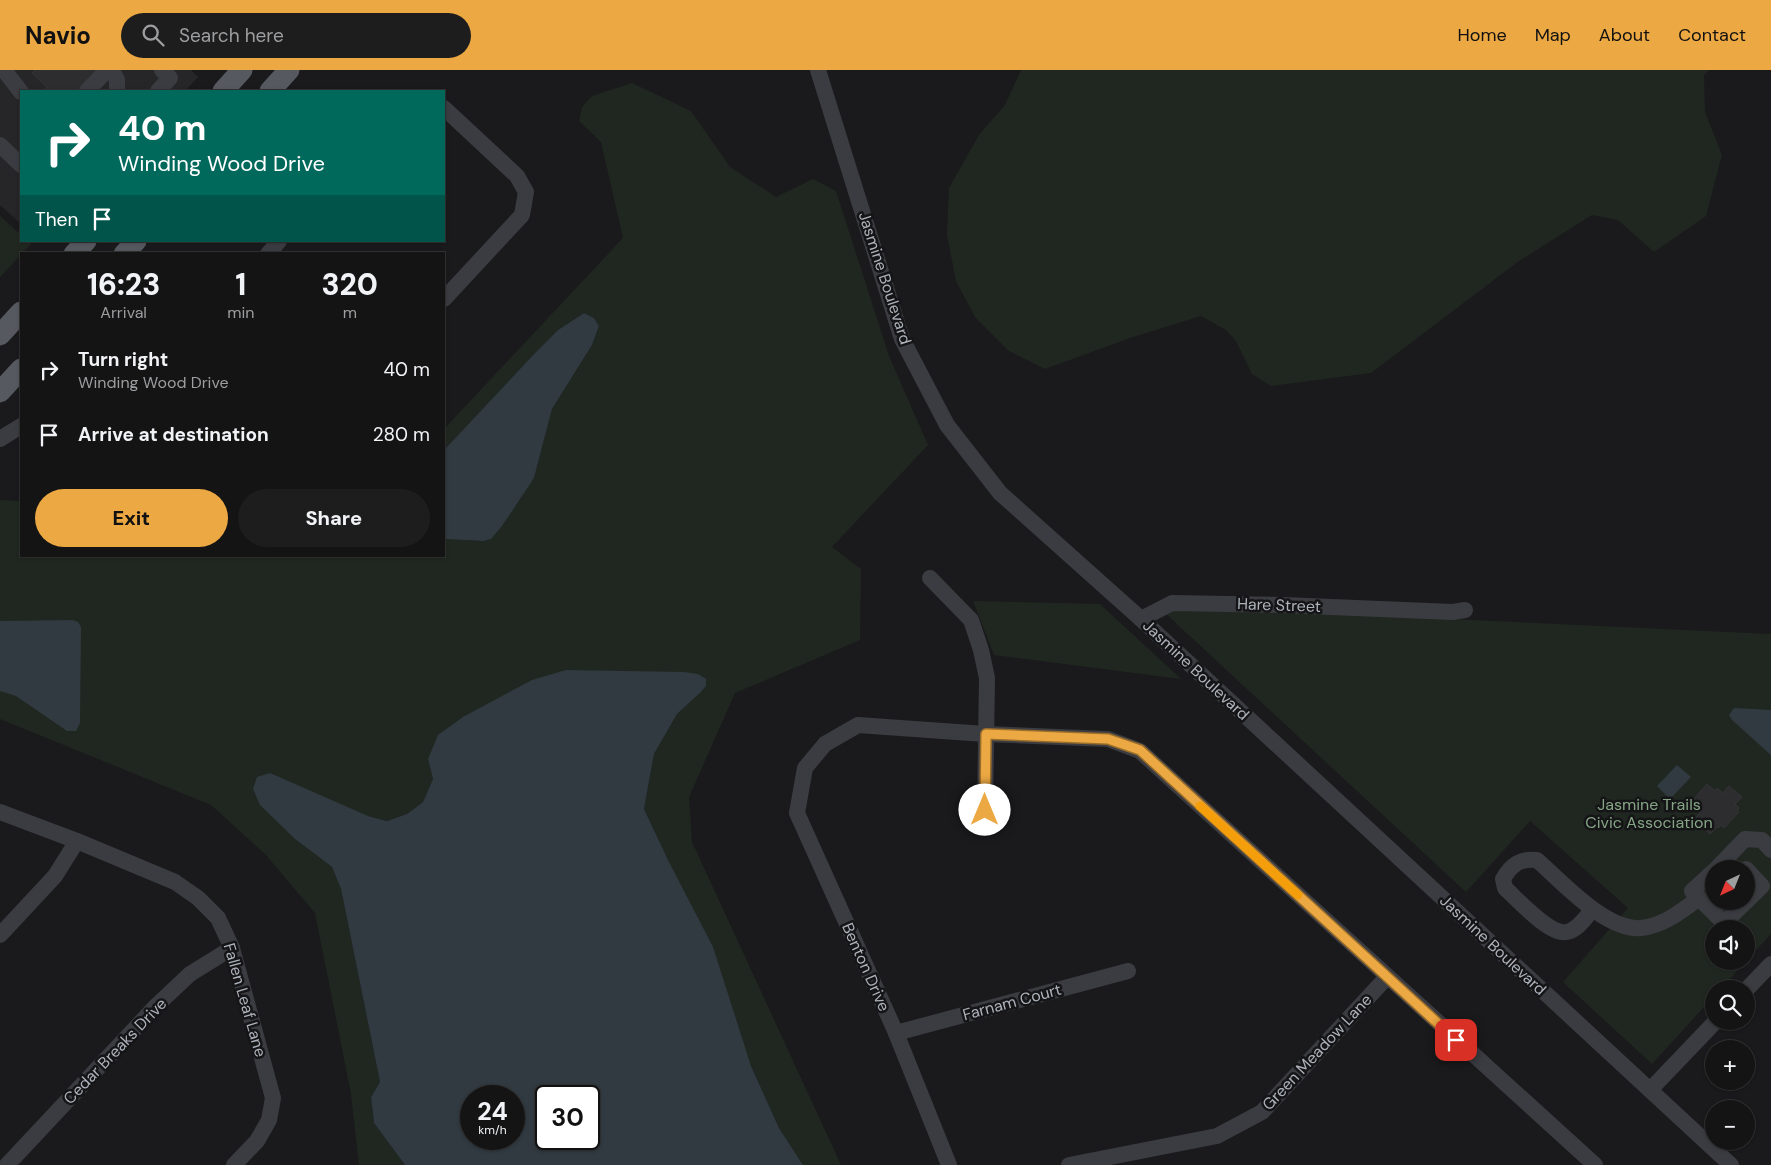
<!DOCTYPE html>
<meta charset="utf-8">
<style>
:root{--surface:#141415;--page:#1d1d1e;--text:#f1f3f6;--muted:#9d9ea0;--line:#333334;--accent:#eca842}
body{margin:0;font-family:"DM Sans",sans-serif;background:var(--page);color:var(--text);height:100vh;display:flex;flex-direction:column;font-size:19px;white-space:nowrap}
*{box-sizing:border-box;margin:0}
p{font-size:16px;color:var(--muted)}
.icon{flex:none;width:28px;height:28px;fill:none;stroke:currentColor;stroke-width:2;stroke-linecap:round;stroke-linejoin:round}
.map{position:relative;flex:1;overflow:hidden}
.drawer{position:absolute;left:20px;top:182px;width:425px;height:305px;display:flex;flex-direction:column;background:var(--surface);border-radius:0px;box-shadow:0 1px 4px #0004,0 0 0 1px var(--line)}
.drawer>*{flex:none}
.top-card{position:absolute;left:20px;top:20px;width:425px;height:152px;border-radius:0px;box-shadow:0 1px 4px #0004,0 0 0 1px var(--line);background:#00695c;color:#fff;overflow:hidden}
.needle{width:32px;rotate:223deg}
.tools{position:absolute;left:1705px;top:790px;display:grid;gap:10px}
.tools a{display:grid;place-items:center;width:50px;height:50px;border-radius:50%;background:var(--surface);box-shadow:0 1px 4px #0004,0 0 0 1px var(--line);font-size:25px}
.speed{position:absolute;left:460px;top:1015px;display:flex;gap:10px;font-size:25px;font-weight:700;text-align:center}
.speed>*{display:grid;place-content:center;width:65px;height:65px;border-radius:50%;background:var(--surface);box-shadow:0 1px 4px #0004,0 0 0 1px var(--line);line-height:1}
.speed small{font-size:12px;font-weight:400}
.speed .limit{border:2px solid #111;border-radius:8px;background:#fff;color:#111}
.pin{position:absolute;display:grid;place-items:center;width:42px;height:42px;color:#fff;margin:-21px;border-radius:10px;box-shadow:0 2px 8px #0006}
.me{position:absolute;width:55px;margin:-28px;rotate:0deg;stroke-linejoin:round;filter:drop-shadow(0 0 4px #0008)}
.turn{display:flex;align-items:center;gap:18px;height:105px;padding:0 15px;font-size:22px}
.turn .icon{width:65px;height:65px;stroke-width:2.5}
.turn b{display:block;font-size:35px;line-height:42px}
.then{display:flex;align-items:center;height:48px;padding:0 15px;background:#0003;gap:10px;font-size:19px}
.eta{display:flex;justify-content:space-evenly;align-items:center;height:85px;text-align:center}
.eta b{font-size:30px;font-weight:800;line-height:35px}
.cta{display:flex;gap:10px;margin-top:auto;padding:10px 15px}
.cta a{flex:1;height:58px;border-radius:30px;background:var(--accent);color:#111;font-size:20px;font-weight:800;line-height:58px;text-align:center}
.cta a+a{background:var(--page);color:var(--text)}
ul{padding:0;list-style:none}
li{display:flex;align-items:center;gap:15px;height:65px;padding:0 15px}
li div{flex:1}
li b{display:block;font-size:19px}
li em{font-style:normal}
header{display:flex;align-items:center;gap:30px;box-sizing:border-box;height:70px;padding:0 25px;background:var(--accent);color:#111}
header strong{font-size:24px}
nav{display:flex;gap:28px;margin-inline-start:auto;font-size:18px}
.search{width:350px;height:45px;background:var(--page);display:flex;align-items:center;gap:12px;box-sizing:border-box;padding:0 18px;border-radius:28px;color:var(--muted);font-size:19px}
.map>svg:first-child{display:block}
.built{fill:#262629}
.green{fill:#202720;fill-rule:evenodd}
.water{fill:#303a40;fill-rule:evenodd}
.building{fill:#2d2d30;stroke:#343438}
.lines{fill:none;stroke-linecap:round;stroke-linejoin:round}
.minor{stroke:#3b3c41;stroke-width:16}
.major{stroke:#575960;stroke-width:21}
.route-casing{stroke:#996d2b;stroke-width:12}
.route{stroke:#eca842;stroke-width:9}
.slow{stroke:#f59e0b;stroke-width:9}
.labels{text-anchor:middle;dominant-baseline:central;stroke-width:5;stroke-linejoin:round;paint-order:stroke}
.street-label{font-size:16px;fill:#adb2bb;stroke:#151517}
.park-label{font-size:16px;fill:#85a585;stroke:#151517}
</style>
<header>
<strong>Navio</strong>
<div class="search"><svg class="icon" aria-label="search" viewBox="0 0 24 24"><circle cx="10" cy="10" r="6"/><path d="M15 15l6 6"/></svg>Search here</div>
<nav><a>Home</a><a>Map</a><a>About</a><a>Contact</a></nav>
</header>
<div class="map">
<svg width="1771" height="1095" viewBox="0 0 1771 1095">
<rect width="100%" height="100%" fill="#1a1a1c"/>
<!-- built -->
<polygon class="built" points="0,0 191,0 198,7 185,21 21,21 21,154 0,135"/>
<!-- green -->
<g class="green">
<polygon points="1021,0 1709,0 1704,5 1705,42 1722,85 1706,146 1654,182 1618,150 1592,145 1519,191 1371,303 1271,316 1252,304 1236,271 1226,260 1201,246 1133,267 1045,299 1009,281 975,247 956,211 947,165 949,118 979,65 1005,35"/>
<polygon points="632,13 691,41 730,97 776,127 813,109 836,121 889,286 928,375 832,477 861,499 860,570 735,623 689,727 692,772 841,1095 803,1095 779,1058 751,996 669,792 644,739 654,684 677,644 701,622 706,616 698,604 566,600 428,689 433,709 423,732 407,744 387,751 368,746 295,769 332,797 341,819 380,1012 371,1027 374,1053 405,1095 359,1095 351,1024 315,843 265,784 211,735 0,649 0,430 21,431 21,486 444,486 444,469 483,471 534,408 552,339 592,275 599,256 594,248 584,243 558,260 535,283 444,380 444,359 623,168 601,72 579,51 582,37 592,26"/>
<polygon points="0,146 21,165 21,171 28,171 31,174 0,207"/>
<polygon points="973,531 1100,534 1181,609 994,585"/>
<path d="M 1171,536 L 1771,564 L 1771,864 L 1746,891 L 1746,859 L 1714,859 L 1714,891 L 1746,891 L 1721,919 L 1714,919 L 1714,926 L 1652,994 L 1563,912 L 1628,838 L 1530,751 L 1466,822 L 1164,542 ZM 1714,799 L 1746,799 L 1746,831 L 1714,831 Z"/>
</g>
<!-- water -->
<g class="water">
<polygon points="584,243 594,248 599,256 592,275 552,339 534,408 502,456 491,469 483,471 444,469 444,380 535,283 558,260"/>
<polygon points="73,550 78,552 81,557 80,653 76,661 67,661 16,626 0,621 0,551"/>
<path d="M 566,600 L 684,602 L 698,604 L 706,609 L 706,616 L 701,622 L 677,644 L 654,684 L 644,739 L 669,792 L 713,877 L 751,996 L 779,1058 L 803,1095 L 405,1095 L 374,1053 L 371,1027 L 380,1012 L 341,819 L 332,797 L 295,769 L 260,735 L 253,719 L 257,707 L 270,703 L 368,746 L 387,751 L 407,744 L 423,732 L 433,709 L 428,689 L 438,665 L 463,647 L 532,610 ZM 514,1026 L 514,1069 L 471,1069 L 471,1026 ZM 546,1026 L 589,1026 L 589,1069 L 546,1069 Z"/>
<polygon points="1734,638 1771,640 1771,685 1732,650 1729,645"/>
<polygon points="1677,695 1691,707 1670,729 1657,716"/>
</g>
<!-- building -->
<g class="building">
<polygon points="35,0 97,0 77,21 43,21 47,17 32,3"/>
<polygon points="1707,714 1715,721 1717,718 1723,723 1729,716 1742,727 1735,734 1739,738 1737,740 1739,742 1724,758 1721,755 1718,758 1717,757 1710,764 1694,750 1700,743 1697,740 1700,738 1692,731"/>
</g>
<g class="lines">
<!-- minor -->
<g class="minor">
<polyline points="4,0 21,22"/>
<polyline points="112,0 117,10 117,21"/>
<polyline points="818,0 902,269 947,355 1000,423 1141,549 1731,1095"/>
<polyline points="87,21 107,0"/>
<polyline points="158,21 170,8 162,0"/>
<polyline points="444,38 517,106 526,122 522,145 444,229"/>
<polyline points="0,75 21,95"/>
<polyline points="268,184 279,171"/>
<polyline points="0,369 21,356"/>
<polyline points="930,508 971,550 981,580 987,608 985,740"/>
<polyline points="1141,549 1172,533 1283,535 1453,542 1465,540"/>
<polyline points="0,742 77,771 175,812 198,828 218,848 232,878 273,1028 269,1050 257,1071 234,1095"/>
<polyline points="1716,799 1745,769 1762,770 1771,780"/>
<polyline points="1714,801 1692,821 1724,853 1762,816 1746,799"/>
<path d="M 1593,839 C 1586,847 1578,860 1567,862 C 1550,866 1517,829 1505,818 L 1503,809 C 1511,795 1520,788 1537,790 C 1562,812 1606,861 1641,858 C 1663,856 1682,841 1699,828"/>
<polyline points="0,865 55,806 77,771"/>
<polyline points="1746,920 1771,894"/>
<polyline points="896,963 1128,901"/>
<polyline points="1650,1020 1716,951"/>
<polyline points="7,1095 156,936 190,904 232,878"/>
<polyline points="949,1095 896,963 797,743 805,698 825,674 858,655 985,664 1108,669 1140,681 1595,1095"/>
<polyline points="1069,1095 1217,1066 1262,1042 1387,907"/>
</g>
<!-- major -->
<g class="major">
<polyline points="223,21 242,0"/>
<polyline points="270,21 289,0"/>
<polyline points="74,184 86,171"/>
<polyline points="124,184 136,171"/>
<polyline points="0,265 21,242"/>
<polyline points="0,322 21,299"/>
</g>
</g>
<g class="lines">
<!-- route casing -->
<g class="route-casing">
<polyline id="route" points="985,740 986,664 1108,669 1140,680 1456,970"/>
</g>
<!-- route -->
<use href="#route" class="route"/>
<!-- slow -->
<polyline class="slow" points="1200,736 1298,825"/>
</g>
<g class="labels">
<!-- street labels -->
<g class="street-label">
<text transform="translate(885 208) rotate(72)">Jasmine Boulevard</text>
<text transform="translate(1279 535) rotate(2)">Hare Street</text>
<text transform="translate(1196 600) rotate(43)">Jasmine Boulevard</text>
<text transform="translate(1493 875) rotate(43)">Jasmine Boulevard</text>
<text transform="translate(866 897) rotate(66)">Benton Drive</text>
<text transform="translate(245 930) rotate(74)">Fallen Leaf Lane</text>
<text transform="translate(1012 932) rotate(-15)">Farnam Court</text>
<text transform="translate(115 981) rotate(-46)">Cedar Breaks Drive</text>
<text transform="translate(1317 982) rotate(-47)">Green Meadow Lane</text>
</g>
<!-- park labels -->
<g class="park-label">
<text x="1649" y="734">Jasmine Trails<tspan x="1649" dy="18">Civic Association</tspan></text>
</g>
</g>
</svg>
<div class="tools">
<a><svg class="needle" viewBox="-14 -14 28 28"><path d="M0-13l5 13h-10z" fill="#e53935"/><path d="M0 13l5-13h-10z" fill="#9d9ea0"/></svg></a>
<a><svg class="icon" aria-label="sound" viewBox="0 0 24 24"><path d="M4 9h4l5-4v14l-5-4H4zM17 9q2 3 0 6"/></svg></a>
<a><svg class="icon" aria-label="search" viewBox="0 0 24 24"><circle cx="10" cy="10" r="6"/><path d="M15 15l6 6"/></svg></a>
<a>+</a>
<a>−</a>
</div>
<div class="speed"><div>24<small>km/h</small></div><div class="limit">30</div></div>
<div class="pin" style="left:1456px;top:970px;background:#d93025"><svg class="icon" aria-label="arrive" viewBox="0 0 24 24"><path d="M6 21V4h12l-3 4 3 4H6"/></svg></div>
<svg class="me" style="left:985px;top:740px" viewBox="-20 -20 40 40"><circle r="19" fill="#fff"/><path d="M0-13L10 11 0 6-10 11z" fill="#eca842"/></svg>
<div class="top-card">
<div class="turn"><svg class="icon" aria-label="right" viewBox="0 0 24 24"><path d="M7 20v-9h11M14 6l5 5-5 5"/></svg><div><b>40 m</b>Winding Wood Drive</div></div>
<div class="then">Then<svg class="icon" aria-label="arrive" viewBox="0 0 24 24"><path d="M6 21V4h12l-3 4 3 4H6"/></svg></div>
</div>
<section class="drawer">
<div class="eta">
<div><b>16:23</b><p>Arrival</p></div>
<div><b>1</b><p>min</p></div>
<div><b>320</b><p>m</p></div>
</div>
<ul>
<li><svg class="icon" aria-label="right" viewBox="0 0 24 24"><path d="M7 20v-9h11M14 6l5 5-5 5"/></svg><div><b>Turn right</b><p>Winding Wood Drive</p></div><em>40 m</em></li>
<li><svg class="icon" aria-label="arrive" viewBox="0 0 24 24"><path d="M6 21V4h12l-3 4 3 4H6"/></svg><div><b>Arrive at destination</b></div><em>280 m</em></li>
</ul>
<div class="cta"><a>Exit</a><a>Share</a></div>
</section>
</div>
